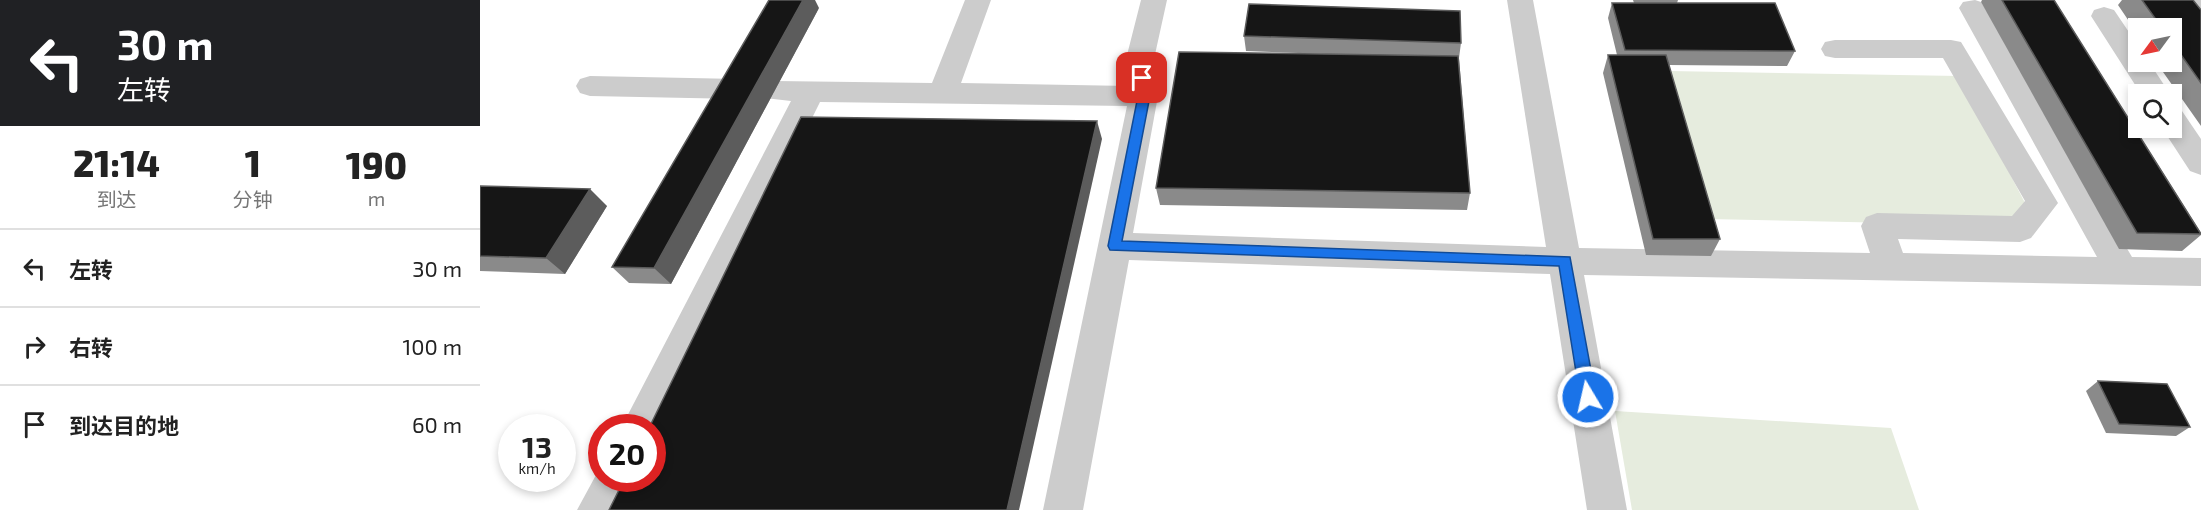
<!DOCTYPE html>
<html lang="zh">
<meta charset="utf-8">
<style>
:root{--surface:#fff;--page:#f6f6f6;--text:#222;--muted:#767676;--line:#e0e0e0}
body{margin:0;font-family:"Exo 2","Noto Sans SC",sans-serif;background:var(--page);color:var(--text);height:100vh;display:flex;flex-direction:column;font-size:22px;white-space:nowrap}
*{box-sizing:border-box;margin:0}
p{font-size:20px;color:var(--muted)}
.icon{flex:none;width:33px;height:33px;fill:none;stroke:currentColor;stroke-width:2;stroke-linecap:round;stroke-linejoin:round}
.map{position:relative;flex:1;overflow:hidden}
.sheet{display:flex;flex-direction:column;background:var(--surface);width:480px}
.sheet>*{flex:none}
.banner{background:#202124;color:#fff;overflow:hidden}
.needle{width:39px;rotate:237deg}
.controls{position:absolute;left:1648px;top:18px;display:grid;gap:12px}
.controls a{display:grid;place-items:center;width:54px;height:54px;border-radius:0px;background:var(--surface);box-shadow:0 3px 9px #0003;font-size:30px}
.speed{position:absolute;left:18px;top:414px;display:flex;gap:12px;font-size:30px;font-weight:700;text-align:center}
.speed>*{display:grid;place-content:center;width:78px;height:78px;border-radius:50%;background:var(--surface);box-shadow:0 3px 9px #0003;line-height:1}
.speed small{font-size:15px;font-weight:400}
.speed .limit{border:9px solid #d22;background:#fff;color:#111}
.pin{position:absolute;display:grid;place-items:center;width:51px;height:51px;color:#fff;margin:-26px;border-radius:12px;box-shadow:0 3px 9px #0006}
.me{position:absolute;width:66px;margin:-33px;rotate:351deg;stroke-linejoin:round;filter:drop-shadow(0 0 4px #0008)}
.turn{display:flex;align-items:center;gap:21px;height:126px;padding:0 18px;font-size:27px}
.turn .icon{width:78px;height:78px;stroke-width:2.5}
.turn b{display:block;font-size:42px;line-height:51px}
.eta{display:flex;justify-content:space-evenly;align-items:center;height:102px;text-align:center}
.eta b{font-size:36px;font-weight:800;line-height:42px}
ul{padding:0;list-style:none}
li{display:flex;align-items:center;gap:18px;height:78px;padding:0 18px;border-top:2px solid var(--line)}
li div{flex:1}
li b{display:block;font-size:22px}
li em{font-style:normal}
main{display:flex;flex:1;min-height:0}
.map>svg:first-child{display:block}
.green{fill:#e6ecde}
.lines{fill:none;stroke-linecap:round;stroke-linejoin:round}
.minor{fill:#ccc;fill-rule:evenodd}
.wall{fill:#8a8a8a}
.shaded-wall{fill:#5c5c5c}
.building{fill:#161616;stroke:#5c5c5c;stroke-width:1.5}
.route{fill:#1a73e8;stroke:#114b97;stroke-width:1.5}
</style>
<main>
<section class="sheet">
<div class="banner">
<div class="turn"><svg class="icon" aria-label="left" viewBox="0 0 24 24"><path d="M17 20v-9H6M10 6l-5 5 5 5"/></svg><div><b>30 m</b>左转</div></div>
</div>
<div class="eta">
<div><b>21:14</b><p>到达</p></div>
<div><b>1</b><p>分钟</p></div>
<div><b>190</b><p>m</p></div>
</div>
<ul>
<li><svg class="icon" aria-label="left" viewBox="0 0 24 24"><path d="M17 20v-9H6M10 6l-5 5 5 5"/></svg><div><b>左转</b></div><em>30 m</em></li>
<li><svg class="icon" aria-label="right" viewBox="0 0 24 24"><path d="M7 20v-9h11M14 6l5 5-5 5"/></svg><div><b>右转</b></div><em>100 m</em></li>
<li><svg class="icon" aria-label="arrive" viewBox="0 0 24 24"><path d="M6 21V4h12l-3 4 3 4H6"/></svg><div><b>到达目的地</b></div><em>60 m</em></li>
</ul>
</section>
<div class="map">
<svg width="1721" height="510" viewBox="0 0 1721 510">
<rect width="100%" height="100%" fill="#fff"/>
<!-- green -->
<g class="green">
<polygon points="1189,71 1479,76 1557,226 1228,219"/>
<polygon points="1135,411 1411,428 1439,510 1152,510"/>
</g>
<g class="lines">
<!-- minor -->
<g class="minor">
<polygon points="485,0 511,0 481,83 649,86 646,59 661,0 687,0 674,59 678,96 653,233 1066,247 1027,0 1053,0 1099,248 1390,253 1381,226 1386,217 1397,213 1532,216 1545,201 1463,58 1355,58 1345,56 1341,49 1345,42 1355,40 1471,40 1481,42 1578,203 1551,238 1540,242 1418,239 1423,253 1617,257 1479,8 1483,2 1495,0 1501,2 1505,8 1652,257 1721,258 1721,286 1104,275 1147,510 1107,510 1070,274 649,260 603,510 563,510 647,106 340,102 172,440 172,428 141,428 311,101 285,98 281,91 285,84 295,81 452,83"/>
<polygon points="1690,0 1721,0 1721,9 1703,10 1694,7"/>
<polygon points="1624,7 1634,10 1659,47 1659,62 1669,62 1690,94 1661,94 1611,16 1614,10"/>
<polygon points="110,76 259,79 269,82 273,89 269,96 259,99 110,96 100,93 96,86 100,79"/>
<polygon points="1692,108 1702,111 1721,139 1721,175 1710,171 1682,128 1692,128"/>
<polygon points="122,464 122,478 152,478 137,510 97,510"/>
</g>
</g>
<!-- wall -->
<g class="wall">
<polygon points="1153,0 1198,0 1197,3 1315,51 1307,66 1189,65 1240,239 1231,256 1166,255 1123,73 1128,55 1137,55 1128,18 1132,3 1154,3"/>
<polygon points="1502,0 1574,0 1721,233 1721,235 1702,251 1639,249 1501,2"/>
<polygon points="1642,0 1713,0 1721,10 1721,126 1676,62 1692,62 1692,28 1659,28 1659,36 1638,5"/>
<polygon points="339,8 191,284 149,283 132,267"/>
<polygon points="764,36 981,43 979,58 990,193 987,210 680,205 676,188 847,54 766,51"/>
<polygon points="0,186 127,206 85,274 0,271"/>
<polygon points="1618,381 1710,427 1696,436 1626,433 1606,391"/>
</g>
<!-- shaded-wall -->
<g class="shaded-wall">
<polygon points="323,0 335,0 339,8 191,284 174,268"/>
<polygon points="617,121 622,139 539,510 527,510"/>
<polygon points="110,189 127,206 85,274 66,258"/>
</g>
<!-- building -->
<g class="building">
<polygon points="289,0 323,0 174,268 132,267"/>
<polygon points="1522,0 1574,0 1721,234 1657,233"/>
<polygon points="1662,0 1713,0 1721,10 1721,83 1692,42 1692,28 1682,28"/>
<polygon points="1132,3 1295,3 1315,51 1145,50"/>
<polygon points="769,4 980,11 981,43 764,36"/>
<polygon points="699,52 978,56 990,193 676,188"/>
<polygon points="1128,55 1186,55 1240,239 1173,239"/>
<polygon points="321,117 617,121 527,510 129,510 145,478 172,478 172,428 169,428"/>
<polygon points="0,186 110,189 66,258 0,256"/>
<polygon points="1618,381 1687,384 1710,427 1639,424"/>
</g>
<!-- route -->
<polygon class="route" points="662,73 668,78 670,96 642,241 1090,257 1116,397 1113,402 1108,404 1103,402 1100,397 1079,266 630,250 628,246 658,96 656,78"/>
</svg>
<div class="controls">
<a><svg class="needle" viewBox="-14 -14 28 28"><path d="M0-13l5 13h-10z" fill="#e53935"/><path d="M0 13l5-13h-10z" fill="#767676"/></svg></a>
<a><svg class="icon" aria-label="search" viewBox="0 0 24 24"><circle cx="10" cy="10" r="6"/><path d="M15 15l6 6"/></svg></a>
</div>
<div class="speed"><div>13<small>km/h</small></div><div class="limit">20</div></div>
<div class="pin" style="left:662px;top:78px;background:#d93025"><svg class="icon" aria-label="arrive" viewBox="0 0 24 24"><path d="M6 21V4h12l-3 4 3 4H6"/></svg></div>
<svg class="me" style="left:1108px;top:397px" viewBox="-20 -20 40 40"><circle r="17" fill="#1a73e8" stroke="#fff" stroke-width="3"/><path d="M0-11L8 9 0 5-8 9z" fill="#fff"/></svg>
</div>
</main>
